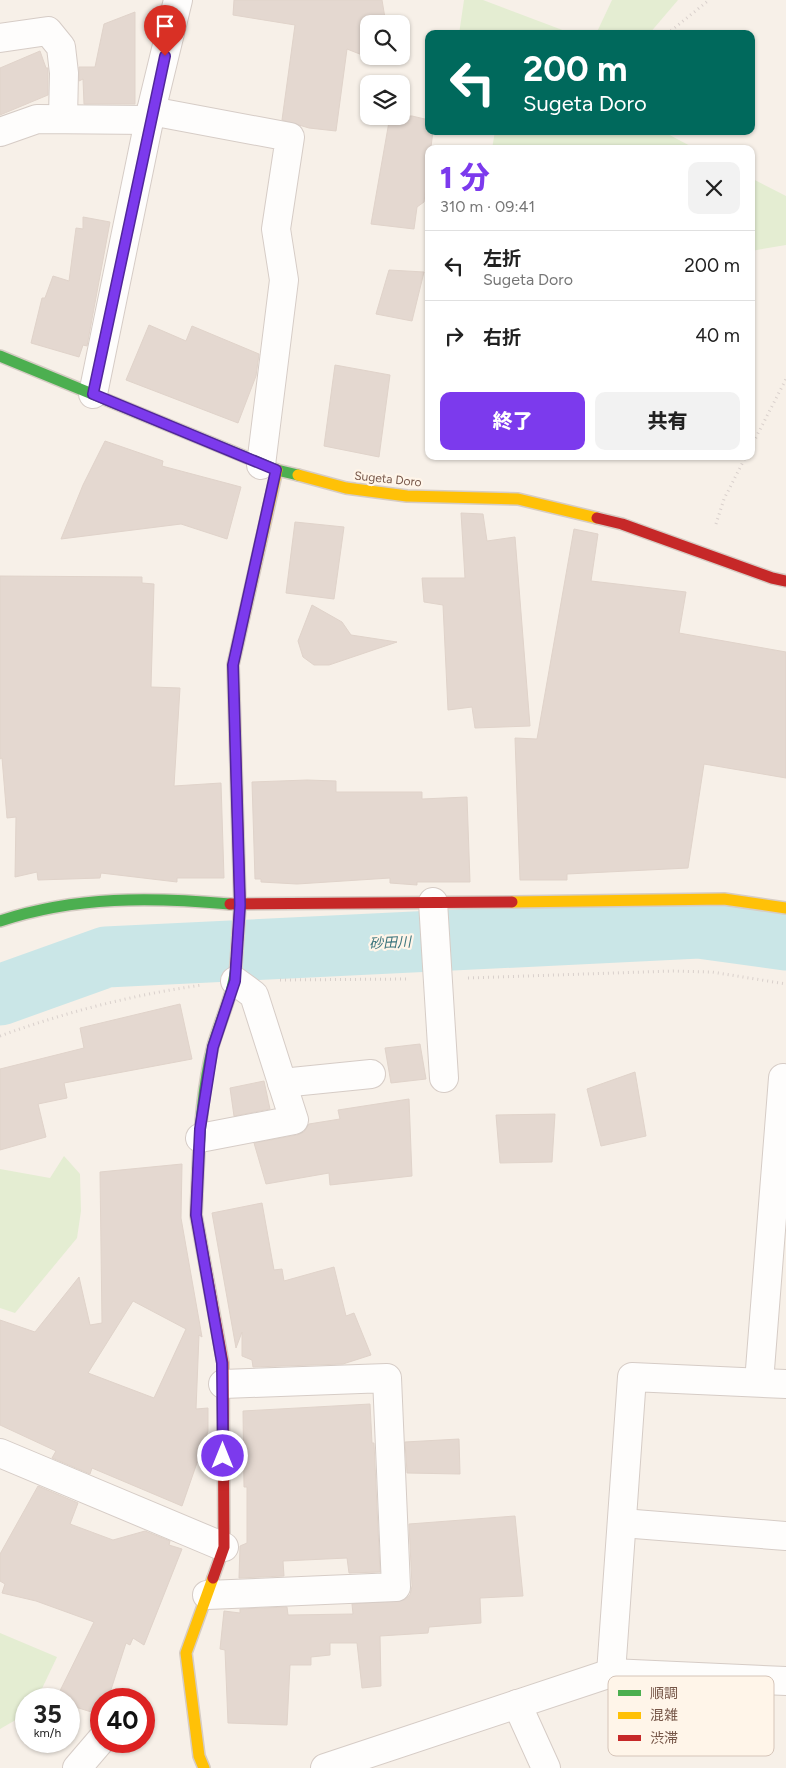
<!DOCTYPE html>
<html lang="ja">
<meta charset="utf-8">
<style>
:root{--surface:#fff;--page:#f2f2f2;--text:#222;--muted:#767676;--line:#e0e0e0;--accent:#7c3aed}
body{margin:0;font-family:Figtree,"Noto Sans JP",sans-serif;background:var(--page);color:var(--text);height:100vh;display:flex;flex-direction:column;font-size:19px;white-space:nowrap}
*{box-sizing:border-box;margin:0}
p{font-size:16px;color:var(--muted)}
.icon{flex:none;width:28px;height:28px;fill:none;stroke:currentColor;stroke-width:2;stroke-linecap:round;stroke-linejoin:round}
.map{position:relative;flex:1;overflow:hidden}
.panel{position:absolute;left:425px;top:145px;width:330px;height:315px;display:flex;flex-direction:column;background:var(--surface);border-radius:10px;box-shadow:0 1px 4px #0004}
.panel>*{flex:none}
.guide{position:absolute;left:425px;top:30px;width:330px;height:105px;border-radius:10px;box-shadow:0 1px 4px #0004;background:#00695c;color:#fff;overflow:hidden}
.buttons{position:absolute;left:360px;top:15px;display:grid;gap:10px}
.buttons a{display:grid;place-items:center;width:50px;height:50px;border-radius:10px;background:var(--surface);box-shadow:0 1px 4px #0004;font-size:25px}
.speed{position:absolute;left:15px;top:1688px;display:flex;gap:10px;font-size:25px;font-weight:700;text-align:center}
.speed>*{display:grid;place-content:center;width:65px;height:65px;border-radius:50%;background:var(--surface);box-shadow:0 1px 4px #0004;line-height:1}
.speed small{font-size:12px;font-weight:400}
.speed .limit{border:8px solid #d22;background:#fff;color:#111}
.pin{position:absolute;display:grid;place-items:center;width:42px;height:42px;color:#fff;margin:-51px -21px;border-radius:50% 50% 50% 0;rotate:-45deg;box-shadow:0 0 5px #0007}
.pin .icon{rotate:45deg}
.me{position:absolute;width:55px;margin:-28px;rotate:0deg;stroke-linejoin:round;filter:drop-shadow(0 0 4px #0008)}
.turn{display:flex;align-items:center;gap:18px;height:105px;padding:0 15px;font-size:22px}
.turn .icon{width:65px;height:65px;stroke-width:2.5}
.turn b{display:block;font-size:35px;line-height:42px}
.round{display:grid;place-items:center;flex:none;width:52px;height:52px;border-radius:10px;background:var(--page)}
.summary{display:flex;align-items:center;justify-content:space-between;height:85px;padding:0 15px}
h1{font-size:30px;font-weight:800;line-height:38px;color:var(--accent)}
.primary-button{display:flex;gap:10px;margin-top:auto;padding:10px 15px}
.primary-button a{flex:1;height:58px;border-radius:10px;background:var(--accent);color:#fff;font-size:20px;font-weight:800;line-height:58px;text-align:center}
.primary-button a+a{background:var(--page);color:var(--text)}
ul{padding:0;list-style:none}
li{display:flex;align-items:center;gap:15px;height:70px;padding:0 15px;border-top:1px solid var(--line)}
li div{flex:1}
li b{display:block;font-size:19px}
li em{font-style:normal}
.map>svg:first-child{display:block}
.green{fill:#e4edd2}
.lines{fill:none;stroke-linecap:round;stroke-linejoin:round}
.river{stroke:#cae6e7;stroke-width:61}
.building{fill:#e4d8d0;stroke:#e0d3ca;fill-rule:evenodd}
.street-casing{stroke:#d6ccc6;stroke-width:30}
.fast-casing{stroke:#d6ccc4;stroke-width:14}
.slow-casing{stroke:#d6ccc4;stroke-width:14}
.jam-casing{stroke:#d6ccc4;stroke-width:14}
.path{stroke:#d9d0cc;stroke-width:3;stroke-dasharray:1 4;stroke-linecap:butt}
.street{stroke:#fefdfc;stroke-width:28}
.fast{stroke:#4caf50;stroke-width:11}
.slow{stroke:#ffc107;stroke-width:11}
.jam{stroke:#c62828;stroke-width:11}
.route-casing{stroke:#51269a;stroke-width:12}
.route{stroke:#7c3aed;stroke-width:9}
.labels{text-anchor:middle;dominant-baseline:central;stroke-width:4.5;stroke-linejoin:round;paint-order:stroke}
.street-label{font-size:12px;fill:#765648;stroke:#fff5e9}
.water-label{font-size:14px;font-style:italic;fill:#3b747c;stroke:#fff5e9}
.key{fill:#fff5e9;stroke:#d6c5b9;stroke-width:1}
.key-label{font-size:14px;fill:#765648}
</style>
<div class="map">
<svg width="786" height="1768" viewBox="0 0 786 1768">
<rect width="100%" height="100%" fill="#f7f0e8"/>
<!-- green -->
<g class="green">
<polygon points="464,0 483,0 573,34 459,34"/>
<polygon points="612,0 678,0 649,34 596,34"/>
<polygon points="495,131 662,131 696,149 492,149"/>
<polygon points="751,178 786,196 786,245 751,251"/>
<polygon points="64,1156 80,1174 81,1211 77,1238 15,1313 0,1308 0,1169 50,1178"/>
<polygon points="0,1633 57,1657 37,1699 26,1699 26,1714 0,1729"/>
</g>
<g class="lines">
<!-- river -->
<polyline class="river" points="0,995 106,957 699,928 786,940"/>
</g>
<!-- building -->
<g class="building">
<polygon points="234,0 382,0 386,24 369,24 369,56 382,56 380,62 347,49 336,131 309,128 282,120 295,25 233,15"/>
<polygon points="135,12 135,104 84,104 83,79 79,81 79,67 95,67 104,24"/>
<polygon points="40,51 46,68 48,68 48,95 0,115 0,68"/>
<polygon points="390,116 412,116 429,120 429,131 433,131 424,202 417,207 414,229 371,224"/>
<polygon points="83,217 110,222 87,346 83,345 79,357 31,343 42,298 45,298 53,276 69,281 76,228 83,229"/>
<polygon points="389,270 424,272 412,321 376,314"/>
<polygon points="149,325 186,341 192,326 259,354 256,376 238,423 126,380"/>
<polygon points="335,365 390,375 379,457 324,446"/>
<polygon points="105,441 163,461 162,466 241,487 227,539 181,524 61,539 83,485"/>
<polygon points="461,513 483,514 487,541 515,537 530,726 475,728 472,707 448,710 443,605 424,602 422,578 465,578"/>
<polygon points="295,522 344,527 334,599 286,593"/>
<polygon points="574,529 598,534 591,581 686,592 679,633 786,652 786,778 704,764 688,868 567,874 567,880 520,880 515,738 537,739"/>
<polygon points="0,576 142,577 142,583 154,584 151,687 180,688 174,786 221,783 224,878 177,878 177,882 101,873 100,878 38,880 37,872 15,877 16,817 7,818 2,758 0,759"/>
<polygon points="312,605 342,622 351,635 397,642 329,665 314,665 303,657 298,641"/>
<polygon points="307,780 336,781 336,792 422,792 422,799 467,797 470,882 417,882 417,885 390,883 390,878 297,884 261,882 261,879 255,879 252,782"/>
<polygon points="180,1004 192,1059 64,1083 67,1098 38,1104 46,1137 0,1150 0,1069 84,1048 80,1028"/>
<polygon points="420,1044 426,1079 391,1083 385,1048"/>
<polygon points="635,1072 646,1136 601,1146 587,1089"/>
<polygon points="264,1081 270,1109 234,1116 230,1088"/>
<polygon points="409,1099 412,1176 330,1185 329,1173 266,1184 254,1143 297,1135 304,1132 309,1124 340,1119 338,1110"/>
<polygon points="555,1114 552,1162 500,1163 496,1115"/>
<path d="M 182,1164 L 181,1218 L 202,1337 L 199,1335 L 196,1409 L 208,1408 L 208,1431 L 182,1506 L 92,1468 L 90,1474 L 52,1458 L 56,1451 L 0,1425 L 0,1320 L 35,1332 L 79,1277 L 90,1325 L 102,1323 L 100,1172 ZM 133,1301 L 186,1329 L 154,1398 L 88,1373 Z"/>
<polygon points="262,1203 274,1270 282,1269 284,1281 334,1267 346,1316 354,1313 371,1355 343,1364 253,1367 252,1360 242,1356 242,1332 236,1348 212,1213"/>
<polygon points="370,1404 372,1443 374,1443 380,1572 349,1573 347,1558 283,1561 284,1576 239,1578 240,1546 247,1543 247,1487 244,1487 243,1411"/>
<polygon points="459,1439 460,1474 407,1473 405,1442"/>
<polygon points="38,1486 78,1503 70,1524 113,1540 145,1531 170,1541 169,1545 182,1549 144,1645 133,1638 130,1645 126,1643 108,1699 101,1699 101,1715 69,1705 69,1699 56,1699 94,1622 36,1601 2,1593 5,1584 0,1581 0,1554"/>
<polygon points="515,1516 523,1596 480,1598 481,1623 429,1627 428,1633 380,1636 381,1686 362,1688 357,1643 330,1643 330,1655 311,1657 311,1665 290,1665 287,1725 228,1723 225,1650 220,1649 224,1611 240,1613 240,1609 287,1607 288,1615 353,1614 352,1604 404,1600 410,1595 412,1586 409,1524"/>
</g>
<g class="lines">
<!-- street casing -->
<g class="street-casing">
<g id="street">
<polyline points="178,0 151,111 290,137 276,229 284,280 261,465"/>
<polyline points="0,38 48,31 61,47 64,73 63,119"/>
<polyline points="0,132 37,119 150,120"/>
<polyline points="93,394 151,111"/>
<polyline points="433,902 444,1078"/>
<polyline points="282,1083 371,1074"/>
<polyline points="200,1138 294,1120 254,995 235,981"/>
<polyline points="759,1382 783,1078 786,1079"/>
<polyline points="0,1453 224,1547"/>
<polyline points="622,1523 786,1536"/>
<polyline points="207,1595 396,1587 387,1378 223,1384"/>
<polyline points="611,1673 632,1377 786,1384"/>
<polyline points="517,1704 546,1768"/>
<polyline points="77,1768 101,1740"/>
<polyline points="325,1768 611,1673 786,1681"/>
</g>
</g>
<!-- fast casing -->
<g class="fast-casing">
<g id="fast">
<polyline points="0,356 277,470 298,475"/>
<path d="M 0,921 C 76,896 151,897 230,904"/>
<path d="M 198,1169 C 200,1129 203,1085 213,1046 C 221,1018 234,993 236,964"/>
</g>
</g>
<!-- slow casing -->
<g class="slow-casing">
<g id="slow">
<polyline points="298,475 346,488 407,496 518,499 597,518"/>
<polyline points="235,732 233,665 277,470"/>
<polyline points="512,902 724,899 786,908"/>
<polyline points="204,1768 199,1756 186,1653 213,1578"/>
</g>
</g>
<!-- jam casing -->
<g class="jam-casing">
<g id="jam">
<polyline points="597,518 622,524 772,578 786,581"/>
<polyline points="235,732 240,905 236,964"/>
<polyline points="230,904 512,902"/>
<polyline points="198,1169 196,1215 223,1363 224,1547 213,1578"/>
</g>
</g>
<!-- path -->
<g class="path">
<polyline points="667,34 709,0"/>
<polyline points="751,447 786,379"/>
<polyline points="716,524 724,499 746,456"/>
<polyline points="468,978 673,971 712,972 786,984"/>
<polyline points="280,980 407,979"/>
<path d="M 0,1036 C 66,1012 132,995 202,985"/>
</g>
<!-- street -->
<use href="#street" class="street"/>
<!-- fast -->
<use href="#fast" class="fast"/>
<!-- slow -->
<use href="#slow" class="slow"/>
<!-- jam -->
<use href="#jam" class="jam"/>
</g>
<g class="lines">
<!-- route casing -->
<g class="route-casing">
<polyline id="route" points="165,56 93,394 276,470 233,665 240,905 235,981 213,1047 200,1129 196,1215 222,1363 223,1456"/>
</g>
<!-- route -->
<use href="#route" class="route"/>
</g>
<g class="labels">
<!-- street labels -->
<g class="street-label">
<text transform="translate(388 479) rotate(6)">Sugeta Doro</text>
</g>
<!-- water labels -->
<g class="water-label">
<text transform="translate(390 943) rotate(-3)">砂田川</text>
</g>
</g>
<!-- legend -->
<rect x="608" y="1676" width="166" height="80" rx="8" class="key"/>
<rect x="618" y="1690" width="23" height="6" fill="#4caf50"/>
<rect x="618" y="1712" width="23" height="7" fill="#ffc107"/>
<rect x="618" y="1735" width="23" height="6" fill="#c62828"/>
<g class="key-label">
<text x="650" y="1698">順調</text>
<text x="650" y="1720">混雑</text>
<text x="650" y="1743">渋滞</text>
</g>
</svg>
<div class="buttons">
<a><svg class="icon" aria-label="search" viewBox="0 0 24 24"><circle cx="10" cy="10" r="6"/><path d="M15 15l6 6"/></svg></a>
<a><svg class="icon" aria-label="layers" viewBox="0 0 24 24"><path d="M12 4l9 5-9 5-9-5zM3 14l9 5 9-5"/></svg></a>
</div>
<div class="speed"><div>35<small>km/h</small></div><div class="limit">40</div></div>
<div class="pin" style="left:165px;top:56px;background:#d93025"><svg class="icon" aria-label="arrive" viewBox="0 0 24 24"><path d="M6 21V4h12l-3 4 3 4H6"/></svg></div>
<svg class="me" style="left:223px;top:1456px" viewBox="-20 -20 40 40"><circle r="17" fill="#7c3aed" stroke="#fff" stroke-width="3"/><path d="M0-11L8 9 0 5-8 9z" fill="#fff"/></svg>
<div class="guide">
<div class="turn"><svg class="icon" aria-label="left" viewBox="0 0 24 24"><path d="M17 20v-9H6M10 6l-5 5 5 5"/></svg><div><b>200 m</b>Sugeta Doro</div></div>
</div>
<section class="panel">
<div class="summary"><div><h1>1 分</h1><p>310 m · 09:41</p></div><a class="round"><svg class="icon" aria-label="close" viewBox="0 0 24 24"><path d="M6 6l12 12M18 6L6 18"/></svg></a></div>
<ul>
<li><svg class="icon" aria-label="left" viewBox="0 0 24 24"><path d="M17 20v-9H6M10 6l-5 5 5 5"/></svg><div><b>左折</b><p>Sugeta Doro</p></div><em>200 m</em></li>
<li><svg class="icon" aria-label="right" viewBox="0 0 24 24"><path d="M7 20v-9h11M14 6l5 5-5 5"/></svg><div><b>右折</b></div><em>40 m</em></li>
</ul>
<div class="primary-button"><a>終了</a><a>共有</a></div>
</section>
</div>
